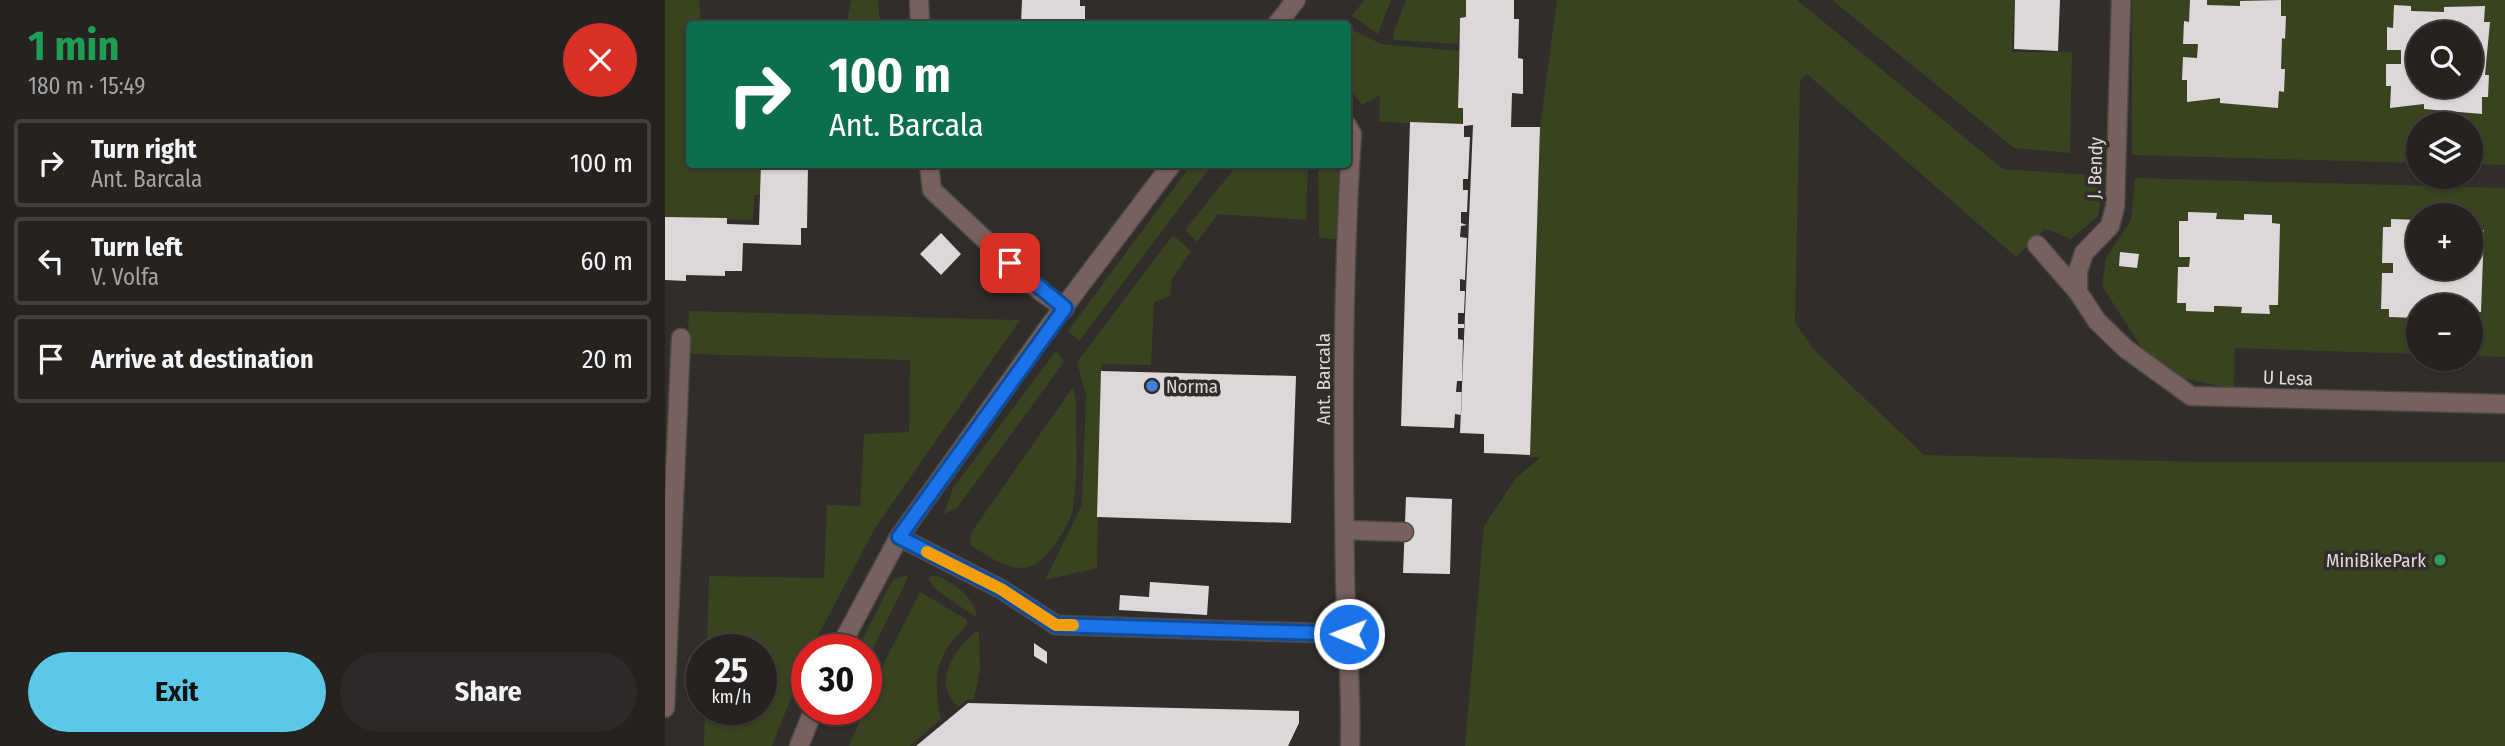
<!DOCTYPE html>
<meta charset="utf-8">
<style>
:root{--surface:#252220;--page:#2d2a29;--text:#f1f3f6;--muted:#a3a4a5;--line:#423f3e;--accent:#5ac8e6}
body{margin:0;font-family:"Fira Sans Condensed",sans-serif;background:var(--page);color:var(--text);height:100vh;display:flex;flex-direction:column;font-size:26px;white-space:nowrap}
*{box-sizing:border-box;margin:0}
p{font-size:23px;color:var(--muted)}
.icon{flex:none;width:38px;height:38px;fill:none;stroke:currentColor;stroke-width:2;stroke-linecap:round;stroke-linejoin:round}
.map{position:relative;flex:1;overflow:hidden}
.drawer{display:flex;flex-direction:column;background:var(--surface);width:665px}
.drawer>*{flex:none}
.hud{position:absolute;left:21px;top:21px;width:665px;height:147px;border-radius:7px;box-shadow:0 2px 5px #0004,0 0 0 2px var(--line);background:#0b6e4f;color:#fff;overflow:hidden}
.tools{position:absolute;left:1741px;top:21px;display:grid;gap:14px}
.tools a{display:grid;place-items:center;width:77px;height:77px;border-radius:50%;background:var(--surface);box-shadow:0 2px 5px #0004,0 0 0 2px var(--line);font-size:35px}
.speed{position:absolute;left:21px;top:634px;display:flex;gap:14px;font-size:35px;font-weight:700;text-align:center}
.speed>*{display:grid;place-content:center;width:91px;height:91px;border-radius:50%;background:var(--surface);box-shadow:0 2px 5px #0004,0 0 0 2px var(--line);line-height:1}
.speed small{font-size:18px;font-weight:400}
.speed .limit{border:10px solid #d22;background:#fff;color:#111}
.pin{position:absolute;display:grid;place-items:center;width:60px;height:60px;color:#fff;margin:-30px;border-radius:14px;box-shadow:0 4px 10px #0006}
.me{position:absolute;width:77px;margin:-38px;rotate:271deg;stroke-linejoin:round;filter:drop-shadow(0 0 5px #0008)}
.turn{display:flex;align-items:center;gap:24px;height:147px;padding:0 28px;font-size:32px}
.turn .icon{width:91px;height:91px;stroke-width:2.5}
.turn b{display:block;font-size:49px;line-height:60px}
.round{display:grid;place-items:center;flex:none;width:74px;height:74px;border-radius:37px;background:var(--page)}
.head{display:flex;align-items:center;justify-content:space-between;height:119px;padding:0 28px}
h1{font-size:42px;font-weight:700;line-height:52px;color:#1e9e55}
.primary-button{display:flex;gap:14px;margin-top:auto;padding:14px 28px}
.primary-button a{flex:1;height:80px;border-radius:42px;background:var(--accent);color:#111;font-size:28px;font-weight:700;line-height:80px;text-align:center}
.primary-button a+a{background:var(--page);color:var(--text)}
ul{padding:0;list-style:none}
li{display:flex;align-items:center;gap:21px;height:88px;margin:0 14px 10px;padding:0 14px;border:4px solid var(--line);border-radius:7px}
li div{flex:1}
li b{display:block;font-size:26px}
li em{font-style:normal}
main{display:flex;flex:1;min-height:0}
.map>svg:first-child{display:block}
.green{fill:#3a4320;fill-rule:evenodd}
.building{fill:#ddd7d9;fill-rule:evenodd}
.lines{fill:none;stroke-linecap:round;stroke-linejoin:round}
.minor-casing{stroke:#4d4947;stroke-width:21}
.minor{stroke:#77615f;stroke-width:18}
.route-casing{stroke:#114b97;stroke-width:18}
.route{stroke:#1a73e8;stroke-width:12}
.slow{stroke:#f59e0b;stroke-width:12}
.shop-dot{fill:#3f7fe0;stroke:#312d2b;stroke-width:2.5}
.leisure-dot{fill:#2e9e5b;stroke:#312d2b;stroke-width:2.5}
.labels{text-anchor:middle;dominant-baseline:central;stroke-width:7;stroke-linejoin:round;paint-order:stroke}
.street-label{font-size:19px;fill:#dddad9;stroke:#312d2b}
.poi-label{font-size:19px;fill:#dddad9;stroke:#312d2b;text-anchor:start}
</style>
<main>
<section class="drawer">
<div class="head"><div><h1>1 min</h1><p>180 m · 15:49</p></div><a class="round" style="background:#d93025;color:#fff"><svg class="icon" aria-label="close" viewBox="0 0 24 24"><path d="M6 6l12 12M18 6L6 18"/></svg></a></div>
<ul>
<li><svg class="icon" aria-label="right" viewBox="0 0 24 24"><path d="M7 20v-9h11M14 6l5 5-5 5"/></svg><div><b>Turn right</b><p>Ant. Barcala</p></div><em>100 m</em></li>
<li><svg class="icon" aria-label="left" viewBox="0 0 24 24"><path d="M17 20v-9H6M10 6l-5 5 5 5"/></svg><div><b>Turn left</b><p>V. Volfa</p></div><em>60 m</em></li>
<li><svg class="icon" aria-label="arrive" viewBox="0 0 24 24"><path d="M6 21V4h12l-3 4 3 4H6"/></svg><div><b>Arrive at destination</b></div><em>20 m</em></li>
</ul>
<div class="primary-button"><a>Exit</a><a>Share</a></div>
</section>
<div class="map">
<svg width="1840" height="746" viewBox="0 0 1840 746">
<rect width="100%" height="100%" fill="#312d2b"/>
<!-- green -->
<g class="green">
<polygon points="0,0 34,0 36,20 182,21 186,0 213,0 215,24 24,24 24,164 97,165 96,195 89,195 88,220 0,218"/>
<polygon points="699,0 726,0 713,34 687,16"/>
<polygon points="741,0 801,0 801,17 795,18 793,44 729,40 728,34"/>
<polygon points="892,0 1132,0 1338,169 1439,176 1433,216 1406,239 1380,229 1351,257 1142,74 1135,80 1130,323 1150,351 1259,455 1537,462 1840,462 1840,746 800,746 819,526 851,478 876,457 864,457 875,127"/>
<polygon points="1167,0 1350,0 1347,52 1407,52 1405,153 1349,148"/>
<path d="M 1467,0 L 1840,0 L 1840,165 L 1806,164 L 1806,124 L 1754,124 L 1753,163 L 1467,155 ZM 1754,33 L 1806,33 L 1806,86 L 1754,86 Z"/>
<polygon points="682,27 716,44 794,51 793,108 798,108 797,125 714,122 715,95 697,105 683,86"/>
<polygon points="573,164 643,165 641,220 553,214 532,242 520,230"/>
<polygon points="526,165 547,165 414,341 403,331"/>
<polygon points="653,165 674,165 671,239 654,238"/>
<path d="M 1470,178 L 1840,188 L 1840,357 L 1806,356 L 1806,306 L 1754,306 L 1753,354 L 1570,348 L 1569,389 L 1512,377 L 1480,353 L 1437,286 L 1441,258 L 1466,220 ZM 1754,215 L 1806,215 L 1806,268 L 1754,268 Z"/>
<polygon points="508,235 526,251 507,279 505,296 489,302 486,365 437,364 432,568 380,580 417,505 421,395 412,362"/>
<polygon points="24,311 355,320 210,528 146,649 142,649 142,658 107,746 39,746 40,709 96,709 96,649 42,649 44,576 159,578 162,505 195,506 199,434 244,432 245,360 22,354"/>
<polygon points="391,351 399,362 292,508 279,514 288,488"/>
<path d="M 408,387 L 411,401 C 410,435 414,474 408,509 C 404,527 379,567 359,568 C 338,568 322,555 305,545 L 306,533 Z"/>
<polygon points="243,575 242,580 201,663 201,649 192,649 197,640 225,585 230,579"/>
<path d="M 269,575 C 287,580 311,599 312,618 L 270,589 L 263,578 Z"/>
<path d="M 255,592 L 301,619 L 302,623 C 299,630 293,634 288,640 C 268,663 270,692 276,719 L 245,746 L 184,746 L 220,661 Z"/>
<path d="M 310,632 L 314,632 L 315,670 L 309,699 L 303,699 L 293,707 C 267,681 288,652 310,632 Z"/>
</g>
<!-- building -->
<g class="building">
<polygon points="357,0 415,0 415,6 420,6 420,24 356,24"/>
<polygon points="801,0 849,0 849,19 854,19 853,58 858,59 858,94 847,93 846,127 875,127 865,455 819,453 819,434 795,433 808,125 799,126 799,137 805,137 803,179 798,179 798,190 803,190 802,212 796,212 796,223 802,225 796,226 795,237 802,238 800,280 795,279 795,291 800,291 799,313 793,313 793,324 799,324 799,328 793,328 793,339 798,340 797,381 792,381 791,392 797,392 796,415 790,414 789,428 736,426 745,122 798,124 798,108 793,108 794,73 795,18 801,17"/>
<polygon points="1350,0 1395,0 1393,51 1349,49"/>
<polygon points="1525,0 1542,0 1542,5 1575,6 1575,1 1616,0 1616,16 1621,16 1620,39 1617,38 1616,69 1620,69 1619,92 1614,91 1613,108 1555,103 1555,98 1522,102 1522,80 1517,80 1518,57 1532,58 1533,44 1518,44 1519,21 1524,22"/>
<path d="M 1729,5 L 1746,6 L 1746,11 L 1779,12 L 1779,7 L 1820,6 L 1819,22 L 1825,22 L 1820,75 L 1824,75 L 1823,97 L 1817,97 L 1817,114 L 1759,109 L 1759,104 L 1725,108 L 1726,86 L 1721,86 L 1721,64 L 1736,64 L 1736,50 L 1722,50 L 1722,27 L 1728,28 ZM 1754,33 L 1806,33 L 1806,86 L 1754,86 Z"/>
<polygon points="96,164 143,164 142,228 136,228 136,245 78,243 77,271 60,271 60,276 21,275 21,281 0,280 0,217 62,218 62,224 94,225"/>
<polygon points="1523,212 1552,213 1551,219 1579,220 1579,214 1607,215 1607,223 1615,224 1613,305 1604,305 1605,314 1576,313 1577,307 1555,306 1549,306 1549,312 1521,311 1521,303 1512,303 1513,267 1524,267 1525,257 1514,257 1514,221 1523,221"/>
<polygon points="1726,219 1754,220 1754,268 1806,268 1806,221 1811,221 1811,230 1819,230 1816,312 1806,312 1806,306 1754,306 1752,318 1724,317 1724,309 1716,309 1717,273 1728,273 1728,263 1717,263 1718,227 1726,227"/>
<polygon points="276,233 296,254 276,275 255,254"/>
<polygon points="1455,252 1474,254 1472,268 1454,266"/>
<polygon points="436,371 631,376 626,523 432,517"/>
<polygon points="741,497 787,499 785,574 738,573"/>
<polygon points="485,582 544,586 542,615 454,610 455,595 484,597"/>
<polygon points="369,643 382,652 382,664 369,656"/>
<polygon points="303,703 634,711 634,723 623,746 251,746"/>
</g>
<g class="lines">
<!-- minor casing -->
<g class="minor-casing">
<g id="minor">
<polyline points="254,0 255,24"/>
<polyline points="1456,0 1450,207 1445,226 1419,253 1413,271 1413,292 1432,321 1461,349 1526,396 1840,404"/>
<polyline points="612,24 631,0"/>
<path d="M 682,125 L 687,134 C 677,281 678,428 680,576 C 681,633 687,689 685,746"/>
<polyline points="264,164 267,190 375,291 400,308"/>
<polyline points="1372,245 1413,292"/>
<polyline points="680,530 739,532"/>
<polyline points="234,537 336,589 391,625 684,634"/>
<polyline points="174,649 234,537 383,328 507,164"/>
<polyline points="0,708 16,338"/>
<polyline points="134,746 149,709"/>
</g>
</g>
<!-- minor -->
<use href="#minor" class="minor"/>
</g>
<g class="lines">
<!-- route casing -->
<g class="route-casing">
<polyline id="route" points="345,263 400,308 234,537 336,589 391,625 684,634"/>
</g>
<!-- route -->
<use href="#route" class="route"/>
<!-- slow -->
<polyline class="slow" points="262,552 336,589 391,625 408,625"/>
</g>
<!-- markers -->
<circle class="shop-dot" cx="487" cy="386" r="7"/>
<circle class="leisure-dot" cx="1775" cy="560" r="7"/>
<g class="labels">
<!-- street labels -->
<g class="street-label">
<text transform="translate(1430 168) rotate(-88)">J. Bendy</text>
<text transform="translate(1623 378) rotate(2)">U Lesa</text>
<text transform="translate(658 379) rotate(-90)">Ant. Barcala</text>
</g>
<!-- poi labels -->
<g class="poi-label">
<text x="501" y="386">Norma</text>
<text x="1761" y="560" text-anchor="end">MiniBikePark</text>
</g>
</g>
</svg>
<div class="tools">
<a><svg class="icon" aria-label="search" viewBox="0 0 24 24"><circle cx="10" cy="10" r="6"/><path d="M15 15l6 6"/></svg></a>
<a><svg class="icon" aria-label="layers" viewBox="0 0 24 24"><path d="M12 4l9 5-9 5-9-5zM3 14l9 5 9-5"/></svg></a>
<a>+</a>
<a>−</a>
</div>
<div class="speed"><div>25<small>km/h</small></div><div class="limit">30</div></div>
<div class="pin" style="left:345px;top:263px;background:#d93025"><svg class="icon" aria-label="arrive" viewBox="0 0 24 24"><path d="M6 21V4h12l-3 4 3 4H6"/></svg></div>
<svg class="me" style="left:684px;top:634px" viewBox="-20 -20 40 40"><circle r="17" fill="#1a73e8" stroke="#fff" stroke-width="3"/><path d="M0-11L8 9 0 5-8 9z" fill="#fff"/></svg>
<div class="hud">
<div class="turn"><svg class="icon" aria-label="right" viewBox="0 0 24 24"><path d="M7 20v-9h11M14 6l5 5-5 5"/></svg><div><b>100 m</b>Ant. Barcala</div></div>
</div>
</div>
</main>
